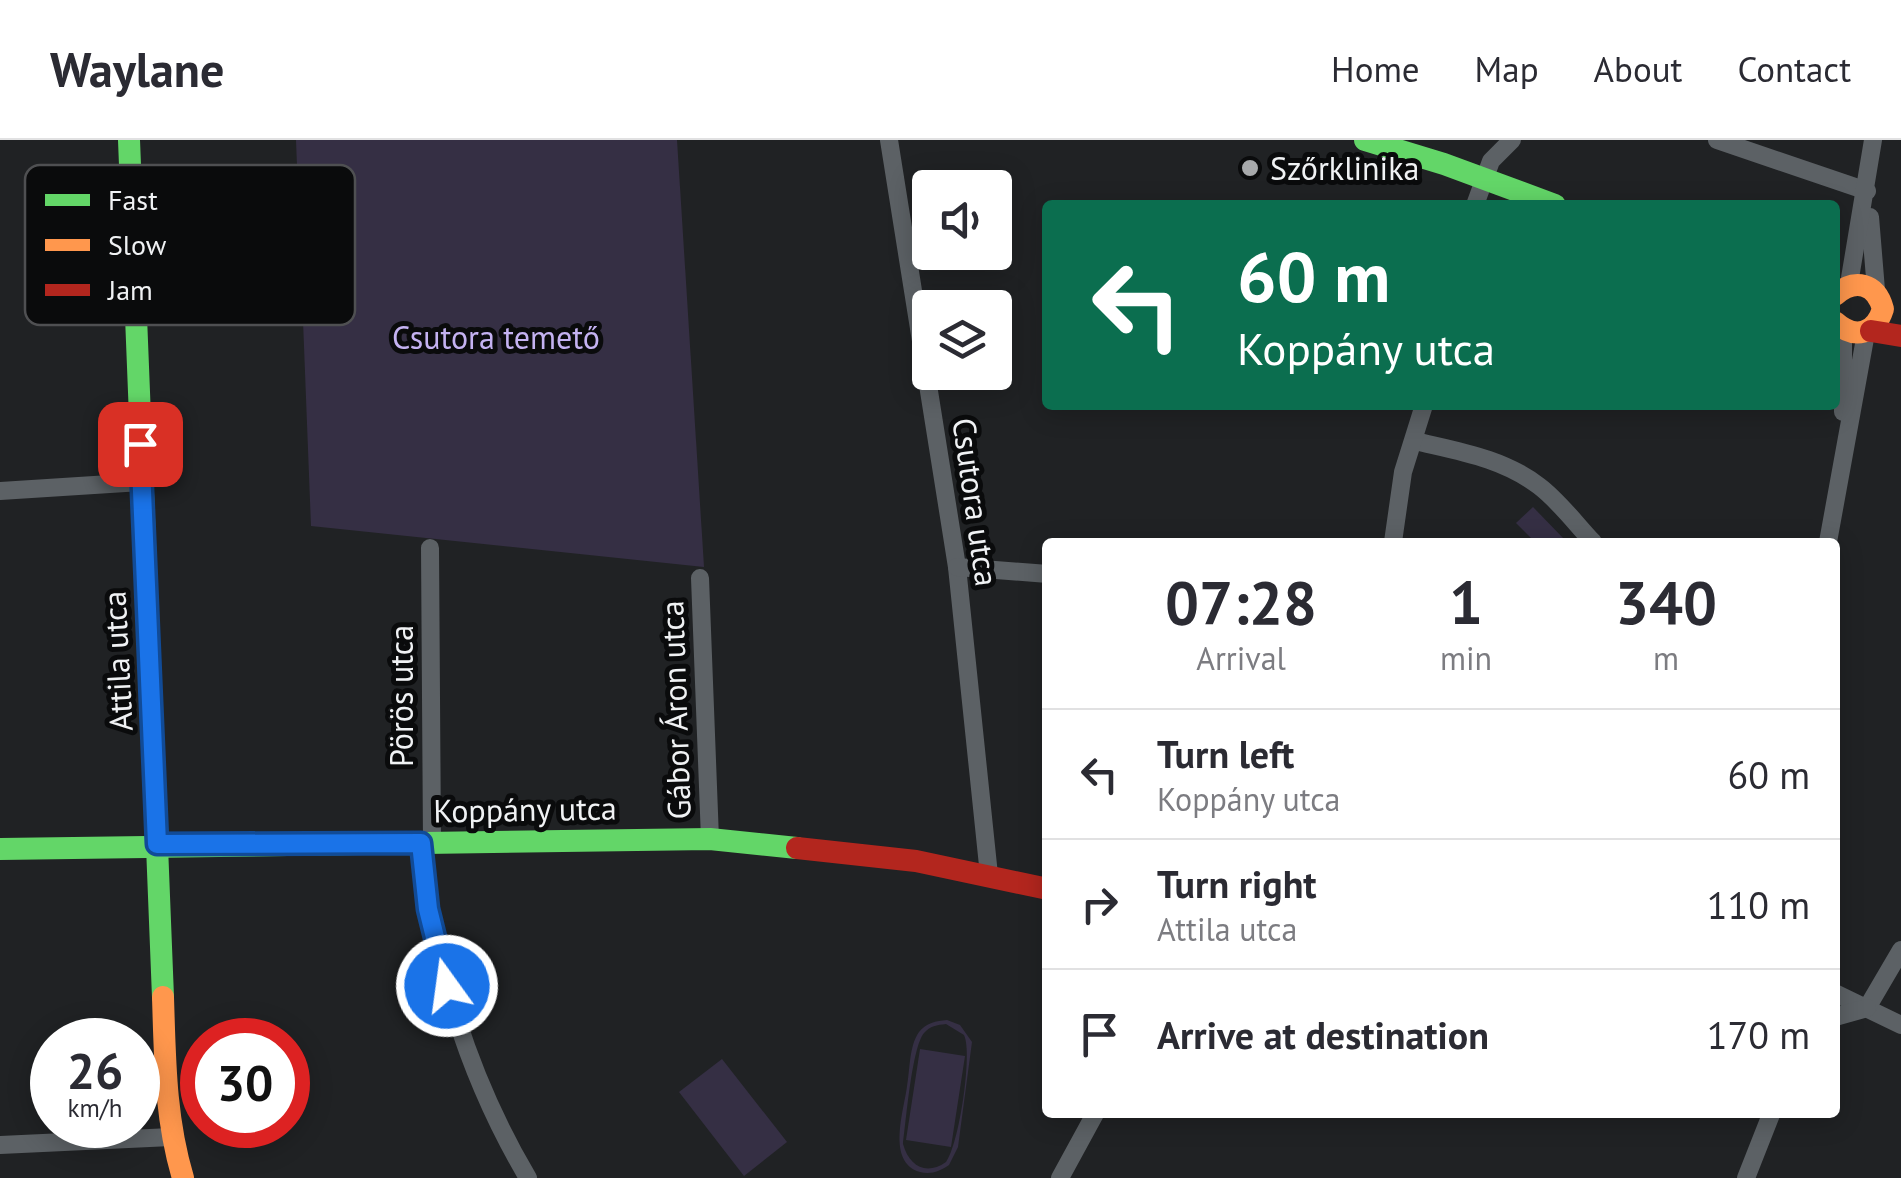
<!DOCTYPE html>
<meta charset="utf-8">
<style>
:root{--surface:#fff;--page:#f2f2f3;--text:#2b2b33;--muted:#7c7c81;--line:#e1e1e2}
body{margin:0;font-family:"PT Sans",sans-serif;background:var(--page);color:var(--text);height:100vh;display:flex;flex-direction:column;font-size:38px;white-space:nowrap}
*{box-sizing:border-box;margin:0}
p{font-size:32px;color:var(--muted)}
.icon{flex:none;width:55px;height:55px;fill:none;stroke:currentColor;stroke-width:2;stroke-linecap:round;stroke-linejoin:round}
.map{position:relative;flex:1;overflow:hidden}
.side{position:absolute;left:1042px;top:398px;width:798px;height:580px;display:flex;flex-direction:column;background:var(--surface);border-radius:10px;box-shadow:0 5px 25px #0003}
.side>*{flex:none}
.banner{position:absolute;left:1042px;top:60px;width:798px;height:210px;border-radius:10px;box-shadow:0 5px 25px #0003;background:#0b6e4f;color:#fff;overflow:hidden}
.tools{position:absolute;left:912px;top:30px;display:grid;gap:20px}
.tools a{display:grid;place-items:center;width:100px;height:100px;border-radius:10px;background:var(--surface);box-shadow:0 5px 25px #0003;font-size:50px}
.speed{position:absolute;left:30px;top:878px;display:flex;gap:20px;font-size:50px;font-weight:700;text-align:center}
.speed>*{display:grid;place-content:center;width:130px;height:130px;border-radius:50%;background:var(--surface);box-shadow:0 5px 25px #0003;line-height:1}
.speed small{font-size:25px;font-weight:400}
.speed .limit{border:15px solid #d22;background:#fff;color:#111}
.pin{position:absolute;display:grid;place-items:center;width:85px;height:85px;color:#fff;margin:-42px;border-radius:20px;box-shadow:0 5px 15px #0006}
.me{position:absolute;width:110px;margin:-55px;rotate:346deg;stroke-linejoin:round;filter:drop-shadow(0 0 8px #0008)}
.turn{display:flex;align-items:center;gap:35px;height:210px;padding:0 30px;font-size:45px}
.turn .icon{width:130px;height:130px;stroke-width:2.5}
.turn b{display:block;font-size:70px;line-height:85px}
.eta{display:flex;justify-content:space-evenly;align-items:center;height:170px;text-align:center}
.eta b{font-size:60px;font-weight:800;line-height:70px}
ul{padding:0;list-style:none}
li{display:flex;align-items:center;gap:30px;height:130px;padding:0 30px;border-top:2px solid var(--line)}
li div{flex:1}
li b{display:block;font-size:38px}
li em{font-style:normal}
header{display:flex;align-items:center;gap:60px;box-sizing:border-box;height:140px;padding:0 50px;background:var(--surface);border-bottom:2px solid var(--line)}
header strong{font-size:48px}
nav{display:flex;gap:55px;margin-inline-start:auto;font-size:35px}
.map>svg:first-child{display:block}
.green{fill:#352f44;fill-rule:evenodd}
.lines{fill:none;stroke-linecap:round;stroke-linejoin:round}
.street{stroke:#5c6165;stroke-width:18}
.fast{stroke:#63d668;stroke-width:22}
.slow{stroke:#ff974d;stroke-width:22}
.jam{stroke:#b3261e;stroke-width:22}
.route-casing{stroke:#114b97;stroke-width:25}
.route{stroke:#1a73e8;stroke-width:18}
.poi-dot{fill:#a7a9ab;stroke:#0a0b0c;stroke-width:4}
.labels{text-anchor:middle;dominant-baseline:central;stroke-width:10;stroke-linejoin:round;paint-order:stroke}
.poi-label{font-size:32px;fill:#f0f2f4;stroke:#0a0b0c;text-anchor:start}
.park-label{font-size:32px;fill:#c4b2f1;stroke:#0a0b0c}
.street-label{font-size:32px;fill:#f0f2f4;stroke:#0a0b0c}
.key{fill:#0a0b0c;stroke:#4f5052;stroke-width:2.5}
.key-label{font-size:28px;fill:#f0f2f4}
</style>
<header>
<strong>Waylane</strong>
<nav><a>Home</a><a>Map</a><a>About</a><a>Contact</a></nav>
</header>
<div class="map">
<svg width="1901" height="1038" viewBox="0 0 1901 1038">
<rect width="100%" height="100%" fill="#202224"/>
<!-- green -->
<g class="green">
<polygon points="296,0 677,0 704,427 311,386"/>
<polygon points="1533,367 1565,400 1563,402 1535,402 1516,383"/>
<path d="M 947,880 L 960,885 L 972,902 L 958,1007 L 949,1025 C 940,1031 931,1035 920,1032 C 886,1022 904,971 907,946 C 910,930 909,906 919,892 C 926,883 936,881 947,880 ZM 946,884 L 964,895 C 973,913 959,1005 946,1022 C 926,1036 909,1026 903,1004 C 906,982 912,907 924,893 C 930,886 937,885 946,884 Z"/>
<polygon points="920,909 965,916 951,1007 906,1000"/>
<polygon points="722,919 787,1002 744,1036 679,952"/>
</g>
<g class="lines">
<!-- street -->
<g class="street">
<polyline points="889,0 957,427 989,735"/>
<polyline points="1717,0 1867,51"/>
<polyline points="1475,65 1491,21 1512,0"/>
<polyline points="1870,77 1876,150"/>
<polyline points="1849,144 1873,0"/>
<polyline points="1843,272 1843,191"/>
<path d="M 1415,301 C 1457,311 1503,318 1539,346 C 1559,361 1575,383 1593,402"/>
<polyline points="0,351 141,342"/>
<polyline points="1393,402 1403,332 1424,265"/>
<polyline points="1828,402 1866,193"/>
<polyline points="430,408 432,703"/>
<polyline points="957,427 1048,434"/>
<polyline points="700,438 710,699"/>
<path d="M 421,703 C 433,822 467,935 528,1038"/>
<polyline points="1835,853 1901,885"/>
<polyline points="1867,868 1901,810"/>
<polyline points="1835,877 1867,868"/>
<polyline points="0,1005 171,997"/>
<polyline points="1060,1038 1096,972"/>
<polyline points="1746,1038 1772,972"/>
</g>
<!-- fast -->
<g class="fast">
<polyline points="129,0 163,857"/>
<polyline points="1365,0 1444,24 1555,65"/>
<polyline points="0,709 710,699 797,708"/>
</g>
<!-- slow -->
<g class="slow">
<path d="M 1835,155 C 1855,138 1876,143 1883,169 C 1875,194 1855,200 1835,182"/>
<path d="M 163,857 C 165,919 165,978 183,1038"/>
</g>
<!-- jam -->
<g class="jam">
<polyline points="1871,191 1901,196"/>
<polyline points="797,708 916,721 1048,749"/>
</g>
</g>
<g class="lines">
<!-- route casing -->
<g class="route-casing">
<polyline id="route" points="140,304 157,704 421,703 428,769 447,846"/>
</g>
<!-- route -->
<use href="#route" class="route"/>
</g>
<!-- markers -->
<circle class="poi-dot" cx="1250" cy="28" r="10"/>
<g class="labels">
<!-- poi labels -->
<g class="poi-label">
<text x="1270" y="28">Szőrklinika</text>
</g>
<!-- park labels -->
<g class="park-label">
<text x="496" y="197">Csutora temető</text>
</g>
<!-- street labels -->
<g class="street-label">
<text transform="translate(976 362) rotate(82)">Csutora utca</text>
<text transform="translate(117 521) rotate(-93)">Attila utca</text>
<text transform="translate(401 556) rotate(-90)">Pörös utca</text>
<text transform="translate(675 570) rotate(-92)">Gábor Áron utca</text>
<text transform="translate(525 669) rotate(-1)">Koppány utca</text>
</g>
</g>
<!-- legend -->
<rect x="25" y="25" width="330" height="160" rx="15" class="key"/>
<rect x="45" y="54" width="45" height="12" fill="#63d668"/>
<rect x="45" y="99" width="45" height="12" fill="#ff974d"/>
<rect x="45" y="144" width="45" height="12" fill="#b3261e"/>
<g class="key-label">
<text x="108" y="70">Fast</text>
<text x="108" y="115">Slow</text>
<text x="108" y="160">Jam</text>
</g>
</svg>
<div class="tools">
<a><svg class="icon" aria-label="sound" viewBox="0 0 24 24"><path d="M4 9h4l5-4v14l-5-4H4zM17 9q2 3 0 6"/></svg></a>
<a><svg class="icon" aria-label="layers" viewBox="0 0 24 24"><path d="M12 4l9 5-9 5-9-5zM3 14l9 5 9-5"/></svg></a>
</div>
<div class="speed"><div>26<small>km/h</small></div><div class="limit">30</div></div>
<div class="pin" style="left:140px;top:304px;background:#d93025"><svg class="icon" aria-label="arrive" viewBox="0 0 24 24"><path d="M6 21V4h12l-3 4 3 4H6"/></svg></div>
<svg class="me" style="left:447px;top:846px" viewBox="-20 -20 40 40"><circle r="17" fill="#1a73e8" stroke="#fff" stroke-width="3"/><path d="M0-11L8 9 0 5-8 9z" fill="#fff"/></svg>
<div class="banner">
<div class="turn"><svg class="icon" aria-label="left" viewBox="0 0 24 24"><path d="M17 20v-9H6M10 6l-5 5 5 5"/></svg><div><b>60 m</b>Koppány utca</div></div>
</div>
<section class="side">
<div class="eta">
<div><b>07:28</b><p>Arrival</p></div>
<div><b>1</b><p>min</p></div>
<div><b>340</b><p>m</p></div>
</div>
<ul>
<li><svg class="icon" aria-label="left" viewBox="0 0 24 24"><path d="M17 20v-9H6M10 6l-5 5 5 5"/></svg><div><b>Turn left</b><p>Koppány utca</p></div><em>60 m</em></li>
<li><svg class="icon" aria-label="right" viewBox="0 0 24 24"><path d="M7 20v-9h11M14 6l5 5-5 5"/></svg><div><b>Turn right</b><p>Attila utca</p></div><em>110 m</em></li>
<li><svg class="icon" aria-label="arrive" viewBox="0 0 24 24"><path d="M6 21V4h12l-3 4 3 4H6"/></svg><div><b>Arrive at destination</b></div><em>170 m</em></li>
</ul>
</section>
</div>
